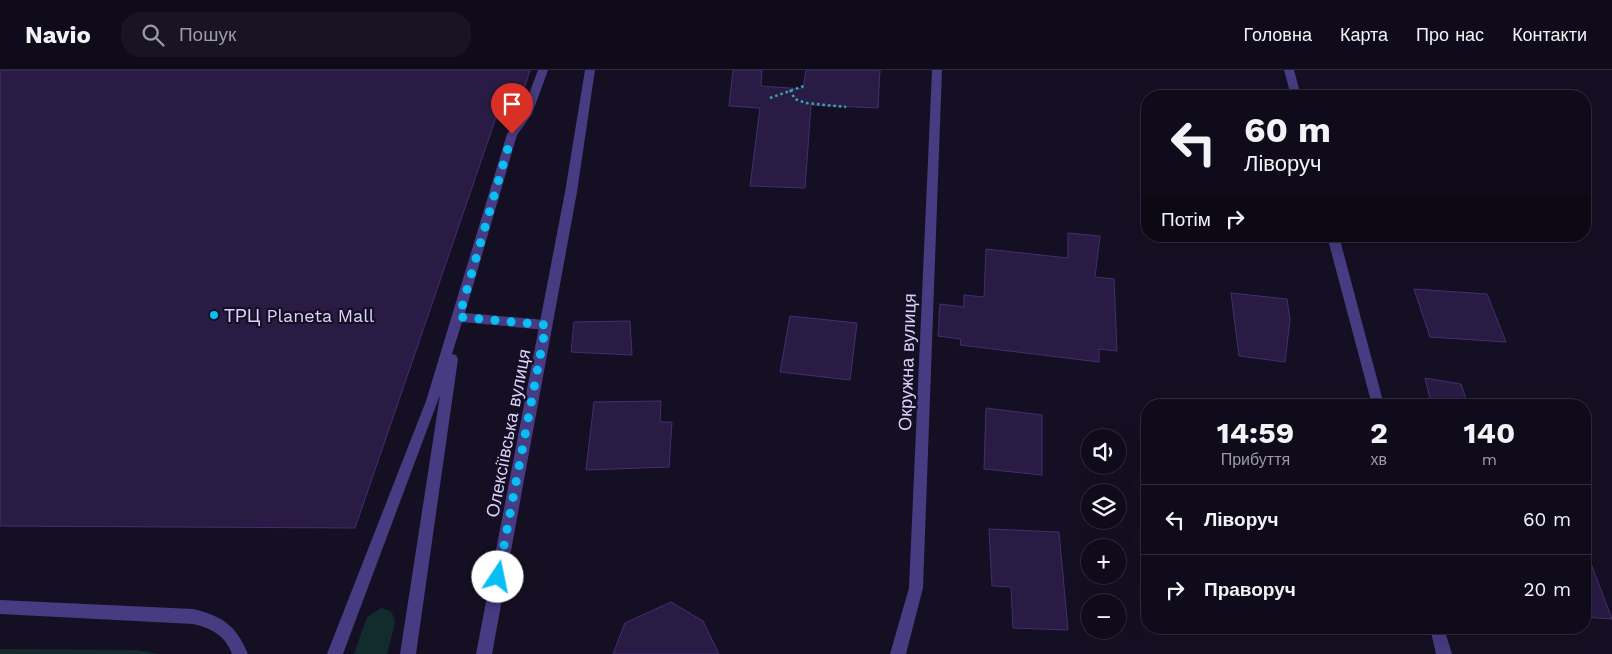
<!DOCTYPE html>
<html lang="uk">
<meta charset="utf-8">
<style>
:root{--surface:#100b1a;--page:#191423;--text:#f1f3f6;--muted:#9c9ba2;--line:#302b39}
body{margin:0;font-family:"Work Sans",sans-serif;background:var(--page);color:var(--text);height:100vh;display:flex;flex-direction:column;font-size:19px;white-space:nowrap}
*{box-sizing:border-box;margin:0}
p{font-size:16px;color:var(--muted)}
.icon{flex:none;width:28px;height:28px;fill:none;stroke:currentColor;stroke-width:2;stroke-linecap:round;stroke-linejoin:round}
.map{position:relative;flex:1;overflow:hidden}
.side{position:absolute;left:1141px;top:329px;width:450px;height:235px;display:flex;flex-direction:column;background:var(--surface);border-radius:20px;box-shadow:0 5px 20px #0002,0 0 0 1px var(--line)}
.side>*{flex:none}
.top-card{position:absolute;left:1141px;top:20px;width:450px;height:152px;border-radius:20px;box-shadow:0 5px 20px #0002,0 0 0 1px var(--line);background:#100b1a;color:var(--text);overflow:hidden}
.buttons{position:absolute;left:1081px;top:359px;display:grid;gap:10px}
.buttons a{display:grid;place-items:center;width:45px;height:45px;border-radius:50%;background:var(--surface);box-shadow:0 5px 20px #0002,0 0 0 1px var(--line);font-size:25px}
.pin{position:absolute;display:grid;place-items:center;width:42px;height:42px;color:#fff;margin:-51px -21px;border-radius:50% 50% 50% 0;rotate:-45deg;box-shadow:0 0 5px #0007}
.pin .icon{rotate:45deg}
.me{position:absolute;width:55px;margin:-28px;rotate:11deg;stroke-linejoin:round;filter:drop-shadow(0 0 4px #0008)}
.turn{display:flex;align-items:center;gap:18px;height:105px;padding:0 20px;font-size:22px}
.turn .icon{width:65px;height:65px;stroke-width:2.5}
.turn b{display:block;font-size:35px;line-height:42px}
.then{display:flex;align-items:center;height:48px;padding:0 20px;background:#0003;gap:10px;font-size:19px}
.eta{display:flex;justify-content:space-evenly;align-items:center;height:85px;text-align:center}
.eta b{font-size:30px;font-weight:700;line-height:35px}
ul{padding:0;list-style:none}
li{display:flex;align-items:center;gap:15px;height:70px;padding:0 20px;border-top:1px solid var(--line)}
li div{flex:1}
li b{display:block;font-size:19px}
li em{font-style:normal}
header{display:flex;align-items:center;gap:30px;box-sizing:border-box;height:70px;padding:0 25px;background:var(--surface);border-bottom:1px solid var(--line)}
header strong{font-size:24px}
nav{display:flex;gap:28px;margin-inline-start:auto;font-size:18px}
.search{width:350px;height:45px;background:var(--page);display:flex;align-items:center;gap:12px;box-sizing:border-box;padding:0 18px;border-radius:20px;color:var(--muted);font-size:19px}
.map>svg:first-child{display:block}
.green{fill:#122b2d}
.building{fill:#291b44;stroke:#432e6f}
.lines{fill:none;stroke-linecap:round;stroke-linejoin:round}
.path{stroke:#32a9b2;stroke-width:2.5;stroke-dasharray:2.5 3;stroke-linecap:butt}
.service{fill:#473b81;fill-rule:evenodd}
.minor{fill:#473b81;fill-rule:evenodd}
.route{stroke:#07bff5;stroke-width:9;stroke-dasharray:0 16.2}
.poi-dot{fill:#07bff5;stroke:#150f23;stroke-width:2}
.labels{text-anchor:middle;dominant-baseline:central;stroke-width:4.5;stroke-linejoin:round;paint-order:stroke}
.poi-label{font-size:18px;fill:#ddd2fe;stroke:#150f23;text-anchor:start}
.street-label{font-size:18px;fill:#ddd2fe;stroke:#150f23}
</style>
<header>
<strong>Navio</strong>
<div class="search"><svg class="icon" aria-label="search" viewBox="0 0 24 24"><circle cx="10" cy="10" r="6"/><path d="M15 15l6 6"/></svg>Пошук</div>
<nav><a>Головна</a><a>Карта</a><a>Про нас</a><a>Контакти</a></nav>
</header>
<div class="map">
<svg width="1612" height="584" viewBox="0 0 1612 584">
<rect width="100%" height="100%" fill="#150f23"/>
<!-- green -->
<g class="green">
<polygon points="381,538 391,541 395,550 394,557 387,584 354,584 367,547"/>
<polygon points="0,579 138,580 159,584 0,584"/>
</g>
<!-- building -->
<g class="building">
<polygon points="0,0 530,0 519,35 501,33 355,458 0,456"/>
<polygon points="733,0 762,0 761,16 803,19 806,0 880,0 878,38 811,35 805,118 750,116 760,38 729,36"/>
<polygon points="1068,163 1100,166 1095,207 1114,209 1117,281 1099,279 1099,292 960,275 961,269 938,266 940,234 964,237 964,225 984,227 986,179 1068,188"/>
<polygon points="1414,219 1487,224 1506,272 1430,267"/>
<polygon points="1231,223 1287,229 1290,250 1285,292 1239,286"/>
<polygon points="790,246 857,253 850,310 780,302"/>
<polygon points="630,251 632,285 571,282 574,252"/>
<polygon points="1425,308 1461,314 1468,335 1431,333"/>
<polygon points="661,331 660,352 672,352 669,397 586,400 594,332"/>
<polygon points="986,338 1042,345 1042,405 984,399"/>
<polygon points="989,459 1059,462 1068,560 1013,558 1011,517 992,516"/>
<polygon points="1585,483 1587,483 1612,549 1585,547"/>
<polygon points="671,532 703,551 719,584 613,584 625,553"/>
</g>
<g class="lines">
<!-- path -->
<g class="path">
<polyline points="790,20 795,29 806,33 846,37"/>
<polyline points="770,28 804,16"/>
</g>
<!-- service -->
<g class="service">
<polygon points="538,0 548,0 532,44 517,65 465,243 546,250 550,251 552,255 550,259 546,260 462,252 452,284 456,285 458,289 416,584 400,584 440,325 343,584 327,584 426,331 507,64 522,43"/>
<path d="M 0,530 L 193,539 C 222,546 236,555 248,584 L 232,584 C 226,566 211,558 193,554 L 0,544 Z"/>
</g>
<!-- minor -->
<g class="minor">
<polygon points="585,0 595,0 577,122 492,584 476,584 565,122"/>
<polygon points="932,0 942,0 923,518 906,584 890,584 909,518"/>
<polygon points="1284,0 1294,0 1301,26 1291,26"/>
<polygon points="1327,166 1339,166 1384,335 1372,335"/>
<polygon points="1430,558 1444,558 1452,584 1436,584"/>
</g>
</g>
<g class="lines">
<!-- route -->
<polyline class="route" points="498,507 546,255 459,247 512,64"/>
</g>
<!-- markers -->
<circle class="poi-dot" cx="214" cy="245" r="5"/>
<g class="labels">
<!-- poi labels -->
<g class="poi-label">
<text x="224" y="245">ТРЦ Planeta Mall</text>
</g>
<!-- street labels -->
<g class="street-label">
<text transform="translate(907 292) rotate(-88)">Окружна вулиця</text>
<text transform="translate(508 363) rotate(-79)">Олексіївська вулиця</text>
</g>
</g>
</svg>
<div class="buttons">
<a><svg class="icon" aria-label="sound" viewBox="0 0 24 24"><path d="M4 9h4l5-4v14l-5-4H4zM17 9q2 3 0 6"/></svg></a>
<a><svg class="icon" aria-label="layers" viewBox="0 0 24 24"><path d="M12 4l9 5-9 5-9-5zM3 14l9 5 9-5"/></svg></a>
<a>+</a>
<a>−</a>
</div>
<div class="pin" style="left:512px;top:64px;background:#d93025"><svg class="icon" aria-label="arrive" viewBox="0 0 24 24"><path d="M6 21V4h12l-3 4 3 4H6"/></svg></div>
<svg class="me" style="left:498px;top:507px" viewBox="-20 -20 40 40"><circle r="19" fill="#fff"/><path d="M0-13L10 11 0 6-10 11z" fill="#07bff5"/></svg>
<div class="top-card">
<div class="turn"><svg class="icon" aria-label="left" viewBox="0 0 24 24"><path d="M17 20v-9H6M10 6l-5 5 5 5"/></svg><div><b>60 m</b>Ліворуч</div></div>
<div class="then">Потім<svg class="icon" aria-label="right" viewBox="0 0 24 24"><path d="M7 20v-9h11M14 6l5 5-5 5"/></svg></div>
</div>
<section class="side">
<div class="eta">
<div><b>14:59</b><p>Прибуття</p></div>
<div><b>2</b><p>хв</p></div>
<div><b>140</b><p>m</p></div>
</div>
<ul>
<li><svg class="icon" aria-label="left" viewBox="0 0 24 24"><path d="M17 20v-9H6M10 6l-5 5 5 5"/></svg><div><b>Ліворуч</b></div><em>60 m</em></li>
<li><svg class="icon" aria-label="right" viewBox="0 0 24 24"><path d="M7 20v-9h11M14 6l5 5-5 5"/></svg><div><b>Праворуч</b></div><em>20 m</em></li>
</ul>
</section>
</div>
